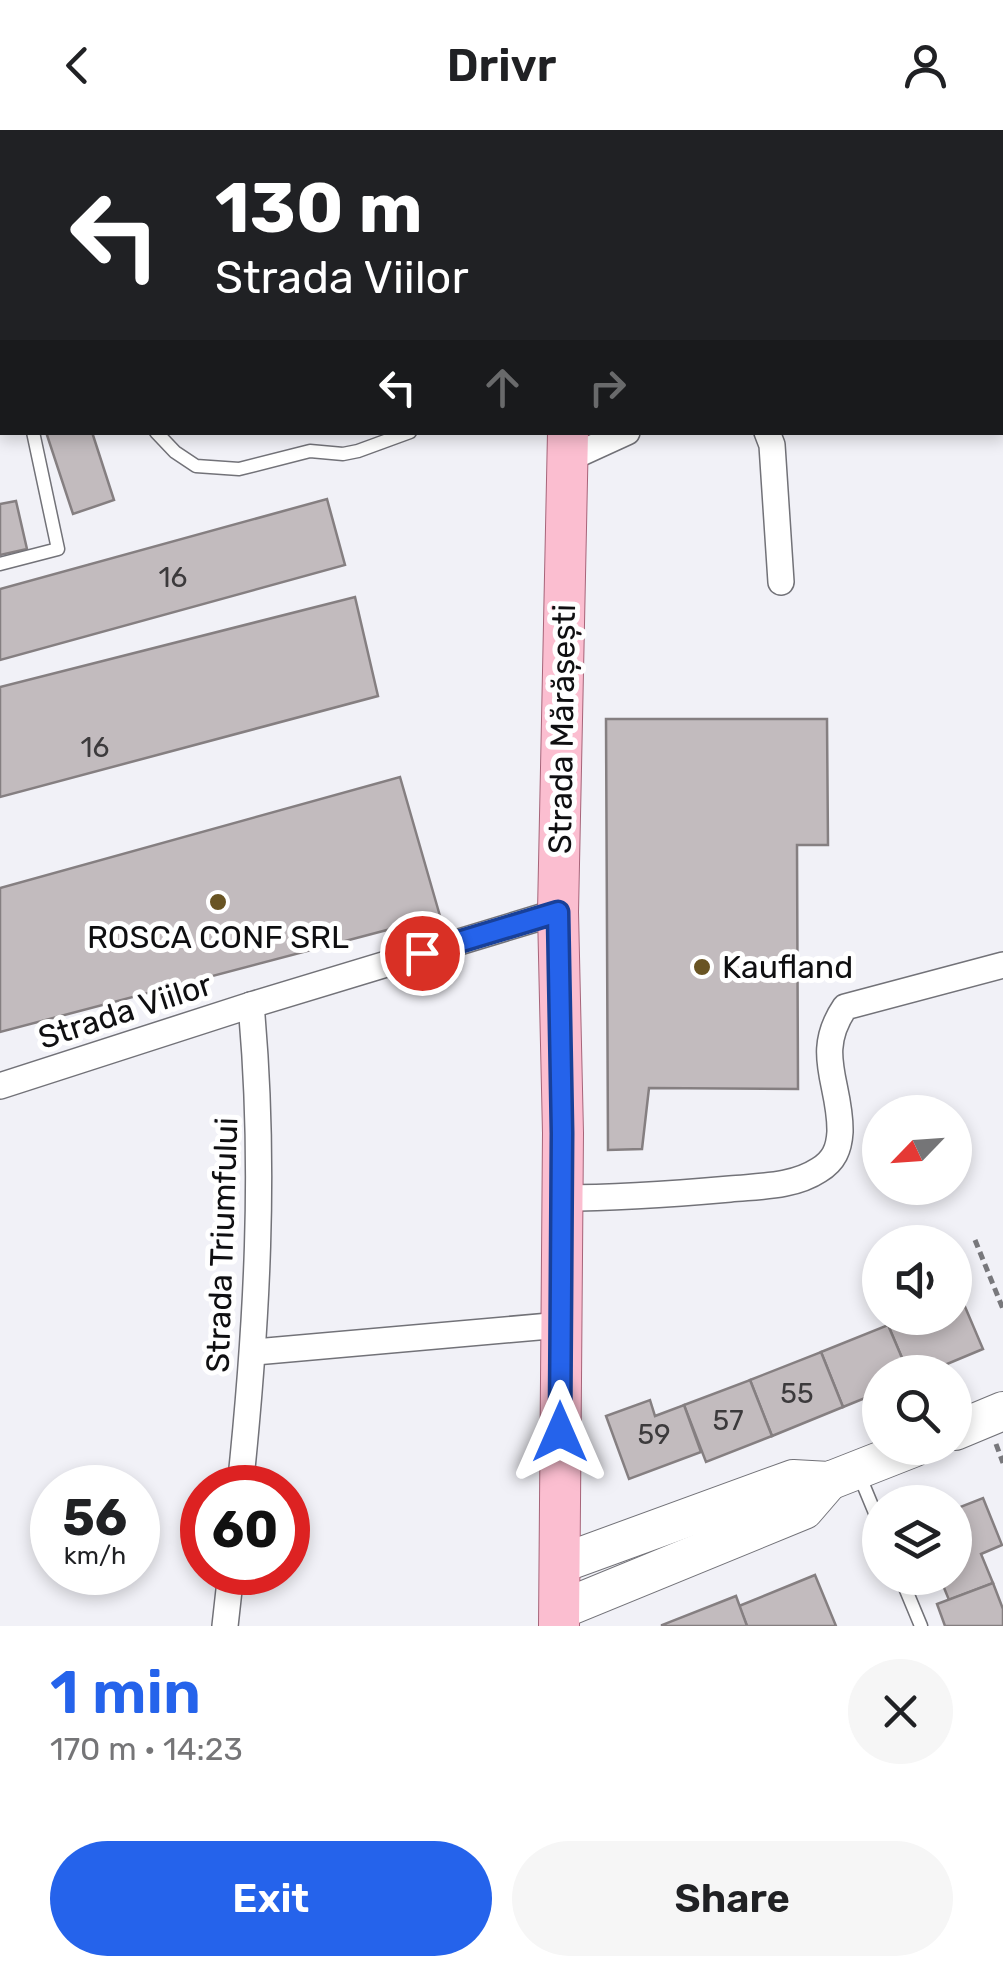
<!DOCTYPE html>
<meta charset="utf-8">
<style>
:root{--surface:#fff;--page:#f6f6f6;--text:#202124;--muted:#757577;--accent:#2563eb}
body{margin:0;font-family:Rubik,sans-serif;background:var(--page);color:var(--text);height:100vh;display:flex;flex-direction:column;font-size:38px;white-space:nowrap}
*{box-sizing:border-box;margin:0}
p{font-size:32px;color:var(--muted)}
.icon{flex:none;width:55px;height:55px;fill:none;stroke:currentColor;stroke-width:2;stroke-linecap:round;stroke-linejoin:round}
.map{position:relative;height:1496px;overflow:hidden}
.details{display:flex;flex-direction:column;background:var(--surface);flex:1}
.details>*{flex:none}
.top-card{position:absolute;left:0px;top:0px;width:1005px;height:305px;box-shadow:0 5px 15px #0003;background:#202124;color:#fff;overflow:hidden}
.needle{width:65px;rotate:245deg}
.fabs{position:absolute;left:862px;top:965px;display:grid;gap:20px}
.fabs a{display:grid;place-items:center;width:110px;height:110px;border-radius:50%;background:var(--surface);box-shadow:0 5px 15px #0003;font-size:50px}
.speed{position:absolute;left:30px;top:1335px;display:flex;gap:20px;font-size:50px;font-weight:700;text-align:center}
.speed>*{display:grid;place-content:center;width:130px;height:130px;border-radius:50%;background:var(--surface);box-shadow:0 5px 15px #0003;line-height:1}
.speed small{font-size:25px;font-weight:400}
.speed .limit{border:15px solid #d22;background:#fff;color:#111}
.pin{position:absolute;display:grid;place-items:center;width:85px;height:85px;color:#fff;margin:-42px;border:5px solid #fff;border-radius:50%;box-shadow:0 2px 10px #0007}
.me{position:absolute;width:110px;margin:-55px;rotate:0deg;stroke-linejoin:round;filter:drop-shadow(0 0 8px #0008)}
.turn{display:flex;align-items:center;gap:35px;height:210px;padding:0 50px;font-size:45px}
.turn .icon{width:130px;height:130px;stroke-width:2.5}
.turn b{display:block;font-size:70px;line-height:85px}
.lanes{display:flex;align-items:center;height:95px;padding:0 50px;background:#0003;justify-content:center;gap:50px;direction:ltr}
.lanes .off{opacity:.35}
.round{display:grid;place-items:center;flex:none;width:105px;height:105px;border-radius:52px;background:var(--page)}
.overview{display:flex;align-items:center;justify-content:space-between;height:170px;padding:0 50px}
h1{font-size:60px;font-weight:600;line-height:75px;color:var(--accent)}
.action{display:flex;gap:20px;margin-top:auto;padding:20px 50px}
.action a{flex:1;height:115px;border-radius:60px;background:var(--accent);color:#fff;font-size:40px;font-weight:600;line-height:115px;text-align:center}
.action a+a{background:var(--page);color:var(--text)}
header{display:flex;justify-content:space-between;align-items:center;height:130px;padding:0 50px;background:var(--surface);font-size:45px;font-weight:600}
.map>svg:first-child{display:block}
.building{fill:#c2bbbe;stroke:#857f81;stroke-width:2.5}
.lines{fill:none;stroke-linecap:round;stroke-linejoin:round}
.service-casing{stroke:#727278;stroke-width:15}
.minor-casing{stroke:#727278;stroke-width:28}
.secondary-casing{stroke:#727278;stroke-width:40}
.primary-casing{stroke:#a76479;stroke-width:42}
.path{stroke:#78787c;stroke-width:5;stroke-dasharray:8 5;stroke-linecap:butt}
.service{stroke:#fff;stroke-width:12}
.minor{stroke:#fff;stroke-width:25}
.secondary{stroke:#fff;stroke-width:38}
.primary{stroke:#fbbed0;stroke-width:40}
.route-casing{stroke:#184099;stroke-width:25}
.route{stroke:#2563eb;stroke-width:18}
.poi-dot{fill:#695423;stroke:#fff;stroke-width:4}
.labels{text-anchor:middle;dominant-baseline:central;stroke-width:10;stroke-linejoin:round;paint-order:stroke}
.number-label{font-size:28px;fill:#3c3a3c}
.street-label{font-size:32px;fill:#0f0f11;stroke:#fff}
.poi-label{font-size:32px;fill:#0f0f11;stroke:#fff}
</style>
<header><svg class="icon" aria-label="back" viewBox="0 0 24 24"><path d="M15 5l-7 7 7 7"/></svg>Drivr<svg class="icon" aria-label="person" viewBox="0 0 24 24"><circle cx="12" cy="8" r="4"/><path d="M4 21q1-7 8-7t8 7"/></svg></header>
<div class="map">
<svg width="1003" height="1496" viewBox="0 0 1003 1496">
<rect width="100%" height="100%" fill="#f1f1f7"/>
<!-- building -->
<g class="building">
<polygon points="46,302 92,302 114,370 73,384"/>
<polygon points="327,369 345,435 0,530 0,459"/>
<polygon points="16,371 27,419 0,425 0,374"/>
<polygon points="355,467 378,566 0,667 0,557"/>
<polygon points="606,589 827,589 828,715 797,715 798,959 649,958 642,1019 608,1020"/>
<polygon points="400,647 440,786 0,902 0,758"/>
<polygon points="960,1165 983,1219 928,1242 908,1242 888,1195 905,1188 955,1188 955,1167"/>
<polygon points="888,1195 908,1242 880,1242 880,1262 843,1277 821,1222"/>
<polygon points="821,1222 843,1277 772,1306 750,1250"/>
<polygon points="750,1250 772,1306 706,1332 684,1275"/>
<polygon points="650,1270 655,1286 684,1275 701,1322 629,1349 606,1286"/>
<polygon points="983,1368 1002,1415 981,1424 993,1453 949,1470 940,1448 955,1448 955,1379"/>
<polygon points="815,1445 836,1496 747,1496 739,1476"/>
<polygon points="993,1453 1003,1479 1003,1496 945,1496 937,1474"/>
<polygon points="736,1466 747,1496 662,1496 662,1495"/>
</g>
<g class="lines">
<!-- service casing -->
<g class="service-casing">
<g id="service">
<polyline points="0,238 2,238"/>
<polyline points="156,302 175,322 196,336 239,339 310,321 343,324 358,321 410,302"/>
<polyline points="0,434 58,419 33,302"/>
<polyline points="858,1342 880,1395"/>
<polyline points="901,1448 921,1496"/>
</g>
</g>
<!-- minor casing -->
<g class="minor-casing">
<g id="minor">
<polyline points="1002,118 1003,118"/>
<polyline points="0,197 2,197"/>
<polyline points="767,302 772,315 781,452"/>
<polyline points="568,329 627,302"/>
<polyline points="0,956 251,875 558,782"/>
<path d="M 561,1068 C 618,1068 673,1064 730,1059 C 760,1056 793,1057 819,1040 C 834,1031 839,1019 840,1002 C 841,953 813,924 845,877 L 1003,835"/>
<polyline points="255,1222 561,1195"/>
<path d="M 240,1358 C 257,1196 266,1036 251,875"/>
<polyline points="225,1496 231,1442"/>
</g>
</g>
<!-- secondary casing -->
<g class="secondary-casing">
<g id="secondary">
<polyline points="955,1301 1003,1281"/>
<polyline points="560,1434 793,1349 829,1351 913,1318"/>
<polyline points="560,1480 804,1380 829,1351"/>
</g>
</g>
<!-- primary casing -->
<g class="primary-casing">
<g id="primary">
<polyline points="570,2 570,0"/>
<polyline points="559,1496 563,1003 558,782 568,302"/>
</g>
</g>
<!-- path -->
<g class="path">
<polyline points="63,2 64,0"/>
<polyline points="975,1110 1003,1179"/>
<polyline points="996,1314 1003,1333"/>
</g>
<!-- service -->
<use href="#service" class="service"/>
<!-- minor -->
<use href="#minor" class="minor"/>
<!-- secondary -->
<use href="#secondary" class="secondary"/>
<!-- primary -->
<use href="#primary" class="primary"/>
</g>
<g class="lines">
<!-- route casing -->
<g class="route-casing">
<polyline id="route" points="422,823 558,782 562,1003 560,1302"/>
</g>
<!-- route -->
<use href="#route" class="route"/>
</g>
<!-- markers -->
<g class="poi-dot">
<circle cx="218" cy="772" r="10"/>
<circle cx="702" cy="837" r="10"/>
</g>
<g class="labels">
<!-- number labels -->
<g class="number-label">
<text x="173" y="447">16</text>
<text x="95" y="617">16</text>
<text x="797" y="1263">55</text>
<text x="728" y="1290">57</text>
<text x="654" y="1304">59</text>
</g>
<!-- street labels -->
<g class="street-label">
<text transform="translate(562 599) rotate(-89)">Strada Mărășești</text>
<text transform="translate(125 881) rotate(-18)">Strada Viilor</text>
<text transform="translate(222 1115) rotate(-88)">Strada Triumfului</text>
</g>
<!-- poi labels -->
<g class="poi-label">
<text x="218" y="807">ROSCA CONF SRL</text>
<text x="722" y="837" text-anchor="start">Kaufland</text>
</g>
</g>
</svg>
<div class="fabs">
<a><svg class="needle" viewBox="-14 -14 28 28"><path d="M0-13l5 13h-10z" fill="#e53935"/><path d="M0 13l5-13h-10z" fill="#757577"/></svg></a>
<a><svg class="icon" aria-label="sound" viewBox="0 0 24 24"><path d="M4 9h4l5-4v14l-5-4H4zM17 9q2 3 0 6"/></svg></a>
<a><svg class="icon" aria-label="search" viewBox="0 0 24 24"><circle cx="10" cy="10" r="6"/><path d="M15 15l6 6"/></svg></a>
<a><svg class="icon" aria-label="layers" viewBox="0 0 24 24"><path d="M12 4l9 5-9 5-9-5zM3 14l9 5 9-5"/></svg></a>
</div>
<div class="speed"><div>56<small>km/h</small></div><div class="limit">60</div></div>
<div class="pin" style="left:422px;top:823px;background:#d93025"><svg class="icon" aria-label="arrive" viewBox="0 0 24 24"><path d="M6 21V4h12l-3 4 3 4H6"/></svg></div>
<svg class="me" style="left:560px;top:1302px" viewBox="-20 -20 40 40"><path d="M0-17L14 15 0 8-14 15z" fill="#2563eb" stroke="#fff" stroke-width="4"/></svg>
<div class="top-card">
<div class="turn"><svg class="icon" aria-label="left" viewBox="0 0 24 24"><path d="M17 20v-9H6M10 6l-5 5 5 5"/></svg><div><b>130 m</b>Strada Viilor</div></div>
<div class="lanes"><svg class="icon" aria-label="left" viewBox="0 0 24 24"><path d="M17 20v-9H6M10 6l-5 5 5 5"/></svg><svg class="icon off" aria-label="ahead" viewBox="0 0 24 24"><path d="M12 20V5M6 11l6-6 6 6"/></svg><svg class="icon off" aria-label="right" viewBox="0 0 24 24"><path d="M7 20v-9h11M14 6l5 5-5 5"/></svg></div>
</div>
</div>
<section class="details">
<div class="overview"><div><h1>1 min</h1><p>170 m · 14:23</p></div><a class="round"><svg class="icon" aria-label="close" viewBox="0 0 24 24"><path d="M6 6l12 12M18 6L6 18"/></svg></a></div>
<div class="action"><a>Exit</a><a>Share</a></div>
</section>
